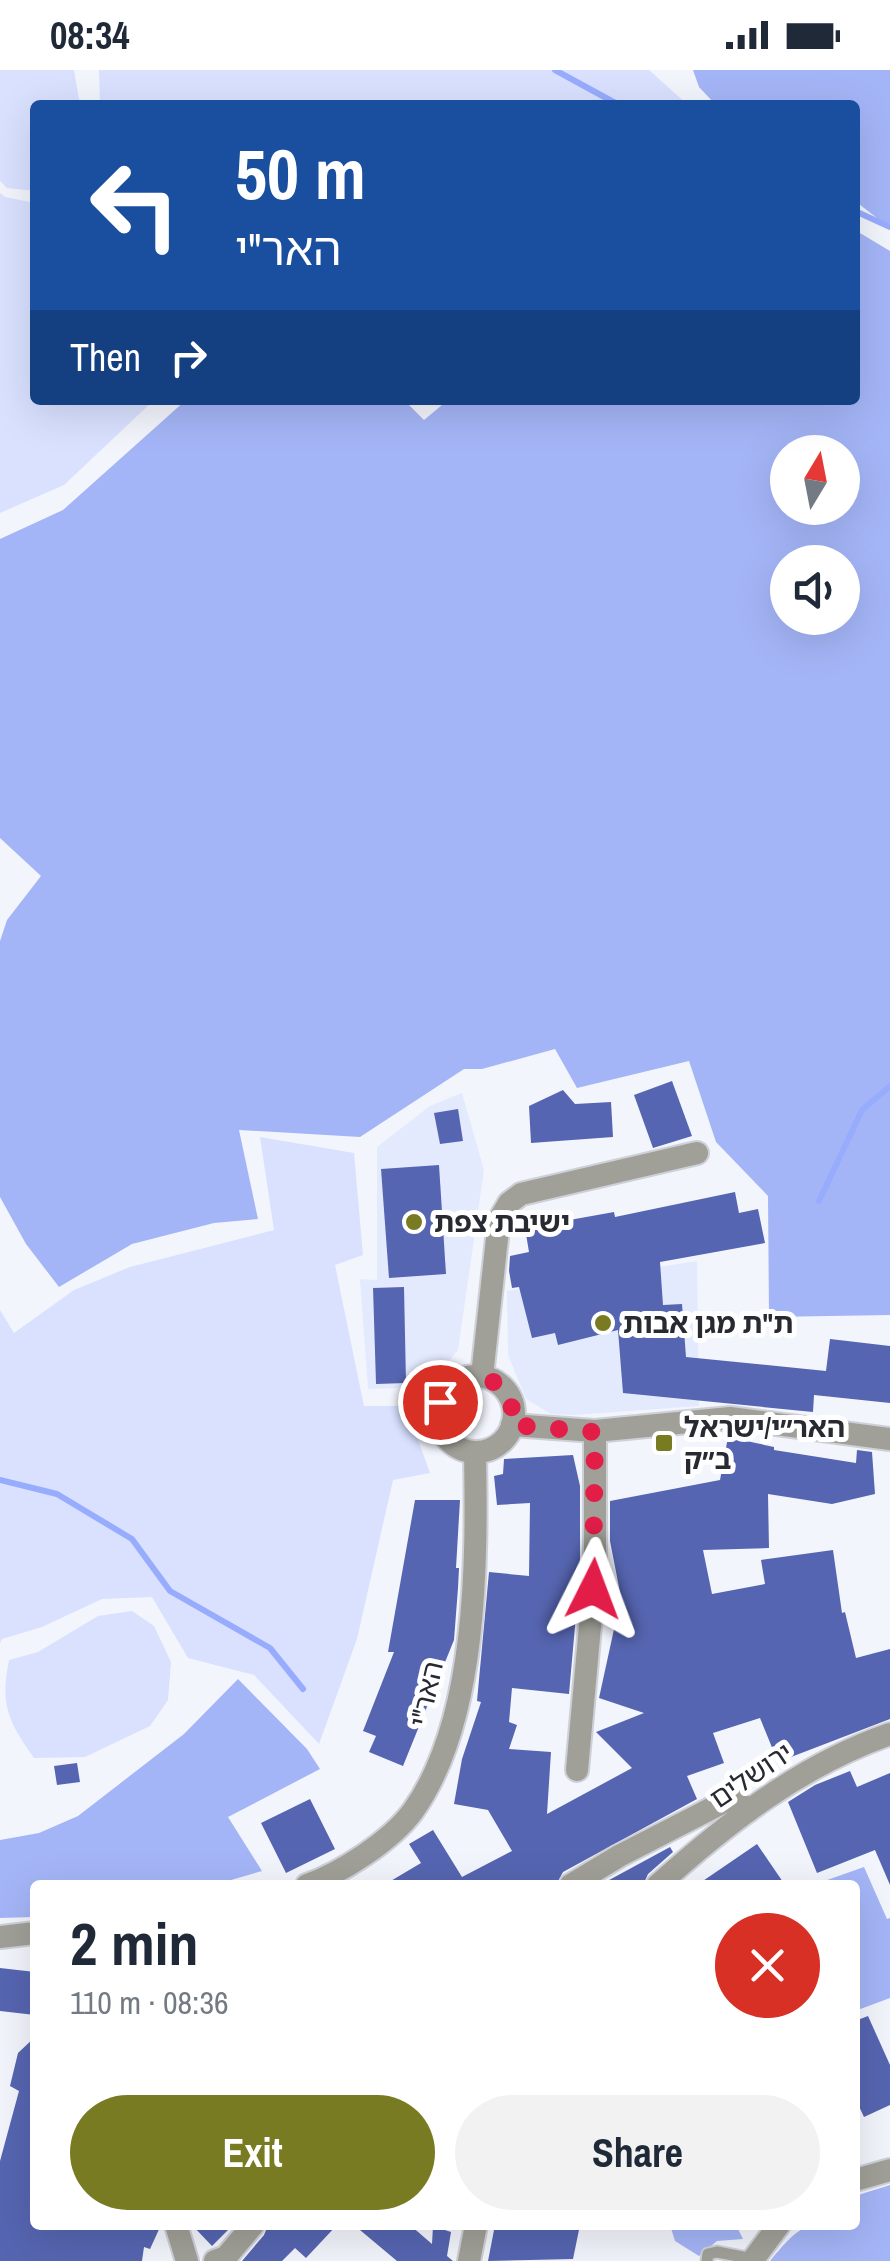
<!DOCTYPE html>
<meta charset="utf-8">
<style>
:root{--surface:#fff;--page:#f2f2f3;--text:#1f2937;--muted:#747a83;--accent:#797b23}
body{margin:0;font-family:"Archivo Narrow","Noto Sans Hebrew",sans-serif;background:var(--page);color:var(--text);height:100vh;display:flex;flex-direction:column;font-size:38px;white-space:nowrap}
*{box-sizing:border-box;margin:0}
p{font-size:32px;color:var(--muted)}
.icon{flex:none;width:55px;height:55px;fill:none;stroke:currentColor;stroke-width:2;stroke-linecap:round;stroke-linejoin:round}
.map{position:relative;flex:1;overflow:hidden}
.details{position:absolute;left:30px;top:1810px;width:830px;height:350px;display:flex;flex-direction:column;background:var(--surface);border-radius:10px;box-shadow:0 10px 40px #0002}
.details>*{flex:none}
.hud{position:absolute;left:30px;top:30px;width:830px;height:305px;border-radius:10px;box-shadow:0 10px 40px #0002;background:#1a4fa0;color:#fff;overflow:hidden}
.needle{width:65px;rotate:10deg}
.fabs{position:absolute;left:770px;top:365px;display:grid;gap:20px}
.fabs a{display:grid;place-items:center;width:90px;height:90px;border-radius:50%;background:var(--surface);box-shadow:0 10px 40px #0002;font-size:50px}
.pin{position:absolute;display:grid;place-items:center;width:85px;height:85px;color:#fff;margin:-42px;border:5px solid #fff;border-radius:50%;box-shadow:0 2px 10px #0007}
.me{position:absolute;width:110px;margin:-55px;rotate:3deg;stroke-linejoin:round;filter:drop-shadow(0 0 8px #0008)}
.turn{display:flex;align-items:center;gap:35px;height:210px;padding:0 40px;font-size:45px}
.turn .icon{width:130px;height:130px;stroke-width:2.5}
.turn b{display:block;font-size:70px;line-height:85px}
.then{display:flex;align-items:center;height:95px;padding:0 40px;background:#0003;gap:20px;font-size:38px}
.round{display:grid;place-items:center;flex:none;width:105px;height:105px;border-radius:52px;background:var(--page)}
.headline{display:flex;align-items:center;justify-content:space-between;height:170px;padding:0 40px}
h1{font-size:60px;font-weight:800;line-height:75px}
.cta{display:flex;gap:20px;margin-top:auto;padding:20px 40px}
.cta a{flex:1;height:115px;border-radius:60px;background:var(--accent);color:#fff;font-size:40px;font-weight:800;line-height:115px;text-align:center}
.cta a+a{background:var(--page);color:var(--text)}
.status{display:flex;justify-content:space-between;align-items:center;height:70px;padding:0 50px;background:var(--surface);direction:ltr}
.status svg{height:28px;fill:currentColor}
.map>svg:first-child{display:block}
.built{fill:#e4eafe}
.green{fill:#d9e1ff}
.forest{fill:#a4b5f7;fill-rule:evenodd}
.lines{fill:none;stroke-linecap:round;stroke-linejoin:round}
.stream{stroke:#98acfe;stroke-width:6}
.building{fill:#5665b1}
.lane-casing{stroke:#ced0d8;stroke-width:15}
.street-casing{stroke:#ced0d8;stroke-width:26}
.lane{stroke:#a0a098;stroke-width:11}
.street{stroke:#a0a098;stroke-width:22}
.route{stroke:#e11d48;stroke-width:18;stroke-dasharray:0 32.4}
.poi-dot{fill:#797b23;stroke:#fff;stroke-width:4}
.labels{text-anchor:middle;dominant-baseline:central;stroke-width:10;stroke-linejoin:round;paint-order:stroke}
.poi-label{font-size:28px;font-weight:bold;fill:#282a31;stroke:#fff;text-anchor:start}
.street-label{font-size:28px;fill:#282a31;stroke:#fff}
</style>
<div class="status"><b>08:34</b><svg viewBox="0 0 49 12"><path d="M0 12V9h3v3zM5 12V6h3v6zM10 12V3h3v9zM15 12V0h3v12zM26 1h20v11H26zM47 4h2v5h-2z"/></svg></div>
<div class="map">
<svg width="890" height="2191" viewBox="0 0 890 2191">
<rect width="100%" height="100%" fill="#f3f5fd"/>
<!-- built -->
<g class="built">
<polygon points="462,1023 484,1100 458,1280 427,1317 368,1319 360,1209 377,1210 377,1077 430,1036"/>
<polygon points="697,1191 699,1336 575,1345 551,1344 526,1329 508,1285 507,1221"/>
</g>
<!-- green -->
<g class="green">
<polygon points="0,0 74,0 80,35 35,35 35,121 7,118 0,111"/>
<polygon points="99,0 649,0 688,35 100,35"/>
<polygon points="0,123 5,127 35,133 35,330 154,330 64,415 0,443"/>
<polygon points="260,1067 354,1083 363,1185 335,1195 364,1336 406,1336 430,1403 393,1410 357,1569 319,1674 254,1605 188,1588 152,1527 102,1529 42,1557 2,1569 0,1573 0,1240 14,1263 74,1220 130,1197 274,1160"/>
<path d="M 132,1541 L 154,1556 L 171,1592 L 168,1630 L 150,1656 L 85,1687 L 34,1688 C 8,1651 0,1635 9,1590 L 38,1582 L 98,1546 Z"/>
</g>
<!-- forest -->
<g class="forest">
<polygon points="693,0 890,0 890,158 855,131 855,35 716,35 699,17"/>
<path d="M 855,160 L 890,181 L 890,1245 L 769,1247 L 768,1126 L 716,1072 L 689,991 L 577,1018 L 555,979 L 482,999 L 464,999 L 360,1067 L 239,1060 L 258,1149 L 214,1153 L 132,1174 L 59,1217 L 26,1174 L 0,1127 L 0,871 L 7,850 L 41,806 L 0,768 L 0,469 L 63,440 L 186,330 L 404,330 L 424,350 L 448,330 L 855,330 ZM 788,382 L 842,382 L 842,438 L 788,438 ZM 842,492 L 842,548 L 788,548 L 788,492 Z"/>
<polygon points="238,1609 307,1679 320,1699 228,1747 262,1801 214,1815 35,1815 35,1847 0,1848 0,1770 39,1763 78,1746 184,1664"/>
<polygon points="864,1797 887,1849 890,1848 890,1928 855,1941 855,1815 813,1815"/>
<path d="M 890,2115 L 890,2191 L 770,2191 C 804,2150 804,2155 855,2155 L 855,2126 Z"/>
<polygon points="670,2155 736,2155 743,2169 717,2171 699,2186 675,2171"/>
</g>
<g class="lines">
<!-- stream -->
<g class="stream">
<polyline points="555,0 619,35"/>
<polyline points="855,141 890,157"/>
<polyline points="819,1131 862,1040 890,1016"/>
<polyline points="0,1410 57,1424 132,1469 170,1521 270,1578 303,1619"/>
</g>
</g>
<!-- building -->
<g class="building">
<polygon points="672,1011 692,1066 653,1078 634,1025"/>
<polygon points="563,1020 575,1034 611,1032 613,1067 531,1073 529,1036"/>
<polygon points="458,1039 463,1071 440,1074 434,1043"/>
<polygon points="439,1095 446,1204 389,1208 381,1099"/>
<polygon points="735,1122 739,1143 758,1139 765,1173 660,1192 663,1235 682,1234 686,1287 826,1301 830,1269 890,1276 890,1333 814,1325 813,1342 623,1323 618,1260 558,1275 555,1263 532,1268 519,1217 512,1218 509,1201 510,1186 529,1182 525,1158 614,1142 615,1147"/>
<polygon points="404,1217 406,1313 376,1314 373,1218"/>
<polygon points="728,1367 774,1377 774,1380 856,1393 857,1380 872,1382 875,1424 832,1434 768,1424 769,1478 703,1480 712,1524 765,1514 761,1490 833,1480 842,1543 845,1542 856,1588 890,1579 890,1649 778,1692 760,1648 713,1663 724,1693 687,1706 697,1729 563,1802 556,1815 384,1815 421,1793 409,1774 433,1760 462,1807 512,1781 488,1740 454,1734 462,1689 481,1632 477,1631 489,1502 529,1506 530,1433 497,1435 494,1406 503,1404 504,1389 573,1385 580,1416 580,1500 569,1624 512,1618 509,1652 517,1655 509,1679 551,1682 547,1744 632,1698 596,1662 644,1643 599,1628 616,1550 625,1548 610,1471 610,1431 720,1410"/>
<polygon points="415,1430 460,1430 456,1498 459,1498 458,1518 454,1570 403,1696 369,1682 376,1666 363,1661 394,1582 388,1582"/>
<polygon points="77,1693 80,1712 57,1715 54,1696"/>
<polygon points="850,1701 857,1717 890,1703 890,1815 875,1780 817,1803 788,1732 815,1715"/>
<polygon points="310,1729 335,1779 286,1803 261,1753"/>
<polygon points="757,1774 785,1815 697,1815"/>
<polygon points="670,1777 673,1782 648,1804 643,1815 600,1815"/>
<polygon points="0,1898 35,1902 35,1945 0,1941"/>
<polygon points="868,1946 890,1995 890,2035 864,2047 855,2028 855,1951"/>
<polygon points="35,1967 35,2155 161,2155 150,2179 144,2177 142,2191 0,2191 0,2091 19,2021 10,2016 18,1983"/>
<polygon points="192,2155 233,2155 212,2176"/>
<polygon points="268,2155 337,2155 306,2188 295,2178 282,2191 242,2191 264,2165"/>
<polygon points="354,2155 410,2155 432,2174 433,2156 451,2162 447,2186 453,2191 397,2191"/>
<polygon points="495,2155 580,2155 573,2189 488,2191"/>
</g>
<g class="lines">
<!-- lane casing -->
<g class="lane-casing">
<polyline id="lane" points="707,2191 708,2184 717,2182 753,2189"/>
</g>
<!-- street casing -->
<g class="street-casing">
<g id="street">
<polyline points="482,1306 499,1150 509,1133 521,1124 697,1083"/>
<circle cx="476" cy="1344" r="38"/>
<polyline points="512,1355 595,1361 730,1348 890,1369"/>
<polyline points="577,1700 595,1501 595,1361"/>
<path d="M 307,1815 C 341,1803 391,1771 413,1741 C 478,1650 477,1490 475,1382"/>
<polyline points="571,1815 619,1786 724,1732 738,1731 748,1741"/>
<path d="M 658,1815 C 727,1753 801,1695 890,1664"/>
<polyline points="0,1867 35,1863"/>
<polyline points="855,2110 890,2100"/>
<polyline points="176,2155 187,2191"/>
<polyline points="215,2191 226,2187 253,2155"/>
<polyline points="469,2191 476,2155"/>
<polyline points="752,2191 779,2155"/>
</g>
</g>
<!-- lane -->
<use href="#lane" class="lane"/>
<!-- street -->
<use href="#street" class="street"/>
</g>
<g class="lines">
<!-- route -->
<path class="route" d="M 440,1332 L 456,1311 C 489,1299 517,1319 512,1355 L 595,1362 L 593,1519"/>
</g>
<!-- markers -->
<g class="poi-dot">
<circle cx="414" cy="1152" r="10"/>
<circle cx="603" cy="1253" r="10"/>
<rect x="654" y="1363" width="20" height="20" rx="5"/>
</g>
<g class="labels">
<!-- poi labels -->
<g class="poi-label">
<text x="434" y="1152">ישיבת צפת</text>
<text x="623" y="1253">ת"ת מגן אבות</text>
<text x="684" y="1357">האר״י/ישראל<tspan x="684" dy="32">ב״ק</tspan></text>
</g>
<!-- street labels -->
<g class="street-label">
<text transform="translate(426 1624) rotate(-77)">האר"י</text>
<text transform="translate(751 1705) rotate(-34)">ירושלים</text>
</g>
</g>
</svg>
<div class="fabs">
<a><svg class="needle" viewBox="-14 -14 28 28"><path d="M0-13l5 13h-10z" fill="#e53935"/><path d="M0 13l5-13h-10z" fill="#747a83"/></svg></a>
<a><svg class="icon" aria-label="sound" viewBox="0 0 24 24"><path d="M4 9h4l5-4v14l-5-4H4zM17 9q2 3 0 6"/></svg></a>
</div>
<div class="pin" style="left:440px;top:1332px;background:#d93025"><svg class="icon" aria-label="arrive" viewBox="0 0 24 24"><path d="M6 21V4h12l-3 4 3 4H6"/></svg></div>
<svg class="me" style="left:593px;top:1519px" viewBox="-20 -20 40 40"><path d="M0-17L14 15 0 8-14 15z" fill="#e11d48" stroke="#fff" stroke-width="4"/></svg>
<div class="hud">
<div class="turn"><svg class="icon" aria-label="left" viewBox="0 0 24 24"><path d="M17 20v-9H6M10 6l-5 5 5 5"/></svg><div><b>50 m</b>האר&quot;י</div></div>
<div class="then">Then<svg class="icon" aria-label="right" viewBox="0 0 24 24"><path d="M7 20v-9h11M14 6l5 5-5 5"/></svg></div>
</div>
<section class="details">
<div class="headline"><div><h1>2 min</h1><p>110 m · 08:36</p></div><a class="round" style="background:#d93025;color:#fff"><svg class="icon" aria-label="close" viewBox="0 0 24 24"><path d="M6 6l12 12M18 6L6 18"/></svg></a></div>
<div class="cta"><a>Exit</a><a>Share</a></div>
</section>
</div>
